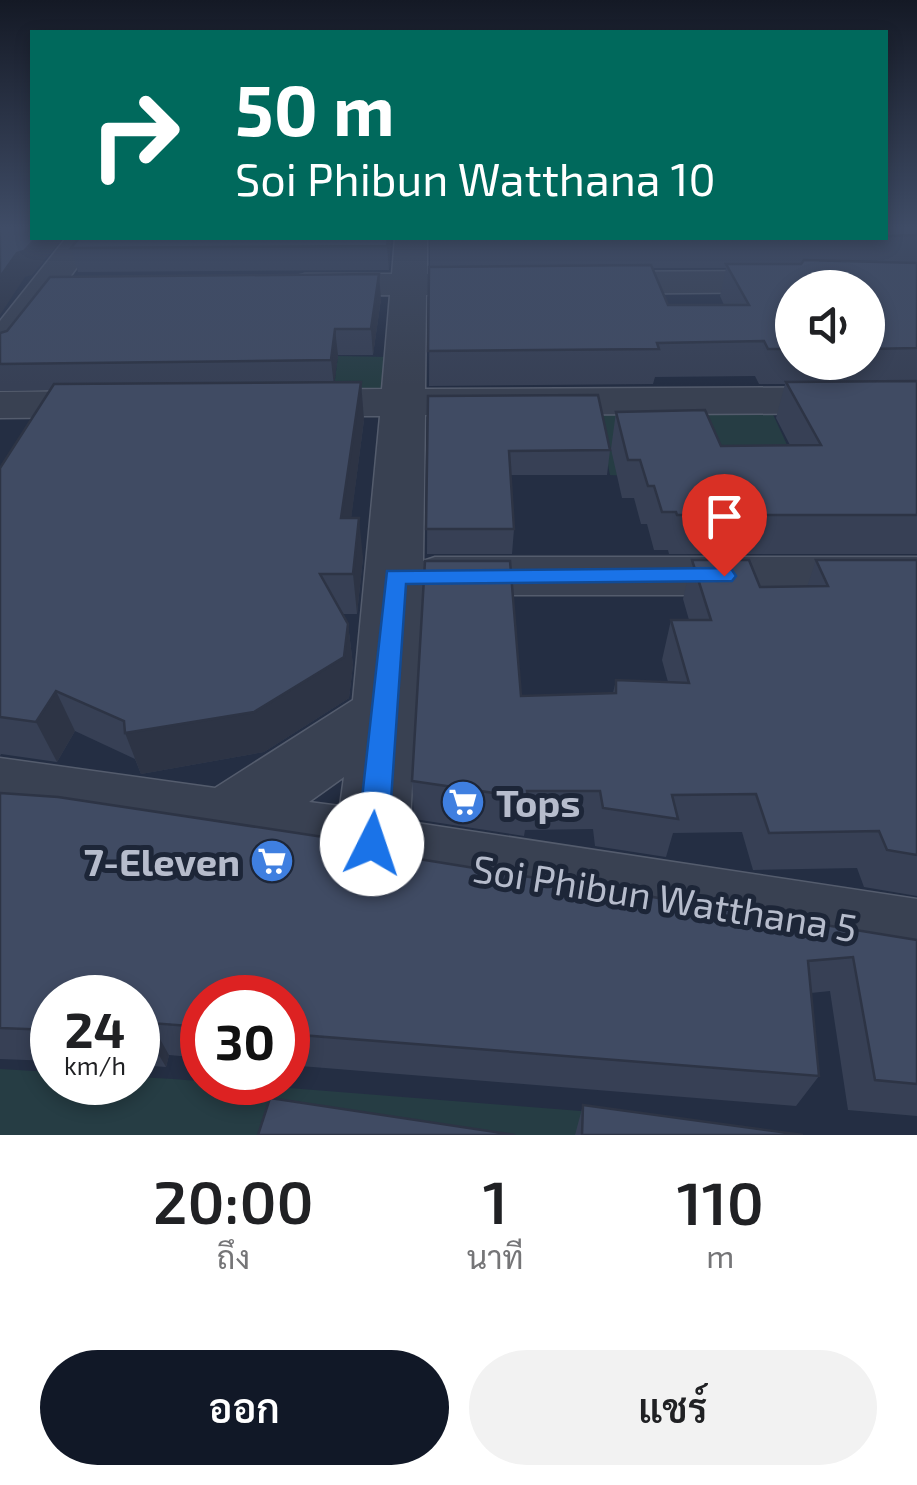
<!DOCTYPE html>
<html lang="th">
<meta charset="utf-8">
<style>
:root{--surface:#fff;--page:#f2f2f2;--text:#202124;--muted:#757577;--accent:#111827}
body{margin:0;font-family:"Exo 2",Sarabun,sans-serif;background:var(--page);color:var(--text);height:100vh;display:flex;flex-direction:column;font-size:38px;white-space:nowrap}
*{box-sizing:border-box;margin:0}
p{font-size:32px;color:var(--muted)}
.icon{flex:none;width:55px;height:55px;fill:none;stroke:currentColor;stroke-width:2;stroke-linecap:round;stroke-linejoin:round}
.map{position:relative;height:1135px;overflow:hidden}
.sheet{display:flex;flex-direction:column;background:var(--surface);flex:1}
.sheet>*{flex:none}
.top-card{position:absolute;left:30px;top:30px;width:858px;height:210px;border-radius:0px;box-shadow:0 5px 15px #0003;background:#00695c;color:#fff;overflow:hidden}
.buttons{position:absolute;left:775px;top:270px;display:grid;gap:20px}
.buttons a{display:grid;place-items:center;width:110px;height:110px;border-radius:50%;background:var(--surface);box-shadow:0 5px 15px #0003;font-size:50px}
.speed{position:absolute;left:30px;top:975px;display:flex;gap:20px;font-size:50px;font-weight:700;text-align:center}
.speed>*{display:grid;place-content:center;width:130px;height:130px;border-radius:50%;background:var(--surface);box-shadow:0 5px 15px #0003;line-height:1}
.speed small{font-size:25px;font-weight:400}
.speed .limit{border:15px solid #d22;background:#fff;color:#111}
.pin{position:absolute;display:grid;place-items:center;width:85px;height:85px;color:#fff;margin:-102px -42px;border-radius:50% 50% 50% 0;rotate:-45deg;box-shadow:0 0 10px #0007}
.pin .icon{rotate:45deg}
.me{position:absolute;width:110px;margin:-55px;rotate:4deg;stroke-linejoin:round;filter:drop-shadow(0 0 8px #0008)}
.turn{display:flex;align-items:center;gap:35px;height:210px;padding:0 40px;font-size:45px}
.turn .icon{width:130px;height:130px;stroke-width:2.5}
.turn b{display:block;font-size:70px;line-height:85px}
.eta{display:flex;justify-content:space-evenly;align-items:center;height:170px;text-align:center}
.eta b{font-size:60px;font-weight:600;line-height:70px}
.primary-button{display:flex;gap:20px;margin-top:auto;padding:20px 40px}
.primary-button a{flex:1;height:115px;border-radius:60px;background:var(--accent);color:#fff;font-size:40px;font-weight:600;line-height:115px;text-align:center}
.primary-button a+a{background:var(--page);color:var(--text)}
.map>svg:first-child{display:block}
.green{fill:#263d44}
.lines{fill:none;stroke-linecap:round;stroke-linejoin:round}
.minor-casing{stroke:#545c6d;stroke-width:3}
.minor{fill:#394152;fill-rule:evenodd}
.wall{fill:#374055;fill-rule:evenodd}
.shaded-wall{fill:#2d3445}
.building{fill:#404b63;stroke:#2d3445;stroke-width:2.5}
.route{fill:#1a73e8;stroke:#114b97;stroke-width:2.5}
.labels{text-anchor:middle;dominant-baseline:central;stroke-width:10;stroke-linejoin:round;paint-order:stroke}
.near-poi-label{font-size:38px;font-weight:bold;fill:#b6bccc;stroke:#1d2638;text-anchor:start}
.near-street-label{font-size:38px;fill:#b6bccc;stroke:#1d2638}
</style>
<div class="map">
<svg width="917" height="1135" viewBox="0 0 917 1135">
<rect width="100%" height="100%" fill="#242e43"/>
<!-- green -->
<g class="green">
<polygon points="338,356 390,357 390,394 333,394"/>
<polygon points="597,408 771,410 806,486 610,475"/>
<polygon points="0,1069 52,1072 52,1082 138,1082 138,1077 173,1079 656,1117 654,1135 0,1135"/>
</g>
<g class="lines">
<!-- minor casing -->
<g class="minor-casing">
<g id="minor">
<polygon points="66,238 98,238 14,355 0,359 0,321"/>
<path d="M 395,238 L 427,238 L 427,274 L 517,276 L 522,284 L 517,292 L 426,295 L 425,389 L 917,387 L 917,413 L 425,415 L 423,561 L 435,557 L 917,557 L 917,595 L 435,595 L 423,591 L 410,822 L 917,899 L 917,977 L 398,888 L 369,877 L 0,818 L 0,758 L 215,788 L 353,700 L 380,416 L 288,416 L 273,412 L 266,403 L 273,394 L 288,390 L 382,389 L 390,295 L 305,296 L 292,293 L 287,285 L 292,277 L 305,274 L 392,274 ZM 344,777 L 340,806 L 309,802 Z"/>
<polygon points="917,270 917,292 792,288 792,292 585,294 572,291 567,283 572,275 585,272"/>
<polygon points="117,391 132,395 139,404 132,413 117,417 0,418 0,392"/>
</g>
</g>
<!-- minor -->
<use href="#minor" class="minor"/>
</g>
<!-- wall -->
<g class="wall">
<path d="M 885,226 L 917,226 L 917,554 L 669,554 L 668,550 L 654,550 L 647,524 L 641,524 L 634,498 L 622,498 L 611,449 L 616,412 L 721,446 L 790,445 L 776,418 L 785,384 L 759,384 L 755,376 L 655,377 L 653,384 L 429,386 L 430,238 L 885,238 ZM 653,268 L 726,268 L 720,296 L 724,305 L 668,305 ZM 792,288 L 868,288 L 868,362 L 792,362 Z"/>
<polygon points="391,238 389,270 78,272 71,248"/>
<polygon points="381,299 373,355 338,355 334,382 361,382 364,420 351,518 363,558 357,614 342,614 348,624 353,665 349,698 264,752 141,774 135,759 75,731 57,762 1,754 0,756 0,468 50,390 0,391 0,333"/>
<polygon points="428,396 610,450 607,475 510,475 514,529 512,554 427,554"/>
<polygon points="692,560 760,587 807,587 816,560 917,560 917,896 864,887 857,868 753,870 742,832 673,833 666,857 595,846 593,829 525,830 524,836 414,819 412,781 521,696 613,693 616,680 668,682 662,660 671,620 689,620 683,599"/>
<polygon points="0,793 394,855 917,940 917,1116 848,1110 830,991 811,993 819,1076 796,1106 288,1065 288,998 202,998 202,1058 169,1055 166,1067 138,1065 138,998 52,998 52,1061 0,1059"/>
<polygon points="583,1105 803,1135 575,1135"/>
</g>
<!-- shaded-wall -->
<g class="shaded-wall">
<polygon points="36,238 63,238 32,275 25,277 0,315 0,277 17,253"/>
<polygon points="388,238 391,238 389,270 387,246"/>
<polygon points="379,274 381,299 373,355 371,329"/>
<polygon points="335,329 338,355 334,386 331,360"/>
<polygon points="361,382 364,420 346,558 341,518"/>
<polygon points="359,518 363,558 357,614 353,574"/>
<polygon points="348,624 353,665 349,698 264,752 141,774 125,733"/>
<polygon points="56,691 75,731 57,762 36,722"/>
<polygon points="151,1023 169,1055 166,1067 147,1035"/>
</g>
<!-- building -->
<g class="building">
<polygon points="0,226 32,226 32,238 36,238 24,251 17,253 0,277"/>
<polygon points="885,226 917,226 917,235 885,236"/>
<polygon points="79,238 388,238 387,246 71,248"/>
<polygon points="430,238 640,238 430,239"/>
<polygon points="804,260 917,263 917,348 868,349 868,288 792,288 792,349 768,349 764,341 657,343 659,349 428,351 429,267 651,265 668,305 749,305 726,264 801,264"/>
<polygon points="379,274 371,329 335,329 331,360 0,364 0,333 7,331 50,277"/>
<polygon points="917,381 917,515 677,515 676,512 662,512 654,486 648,486 640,460 628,460 616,412 705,410 721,446 821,445 786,382"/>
<polygon points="361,382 341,518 359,518 353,574 320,574 348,624 344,657 254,712 125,733 124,721 56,691 36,722 0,717 0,468 54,384"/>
<polygon points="598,395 610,450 509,451 514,529 426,529 428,396"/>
<polygon points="692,560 749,560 760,587 828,586 816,560 917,560 917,855 887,850 879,831 769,833 756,794 672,795 678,819 603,808 600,791 527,791 528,798 412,781 425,561 510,561 521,696 616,693 616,680 689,683 671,620 711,620"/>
<polygon points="0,793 58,797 363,843 394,855 917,940 917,1084 875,1080 853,957 808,961 819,1076 288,1034 288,998 202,998 202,1027 151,1023 147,1035 138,1034 138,998 52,998 52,1030 0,1028"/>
<polygon points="270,1098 515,1135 258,1135"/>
<polygon points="583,1105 803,1135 582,1135"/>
</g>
<!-- sky -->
<linearGradient id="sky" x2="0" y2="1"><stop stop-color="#141925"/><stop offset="0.59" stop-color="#3f4c66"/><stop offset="1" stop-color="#3f4c66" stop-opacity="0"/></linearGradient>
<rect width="917" height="385" fill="url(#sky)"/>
<!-- route -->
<polygon class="route" points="724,568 732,570 736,576 732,581 406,584 388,844 383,854 372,858 361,854 357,844 387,571"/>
<!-- icons -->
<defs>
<g id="supermarket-disc" transform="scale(2.25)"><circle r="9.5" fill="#3f7fe0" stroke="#1d2638"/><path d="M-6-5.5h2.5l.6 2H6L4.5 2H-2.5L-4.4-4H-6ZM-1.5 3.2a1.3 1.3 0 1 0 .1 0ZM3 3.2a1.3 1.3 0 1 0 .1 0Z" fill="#fff"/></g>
</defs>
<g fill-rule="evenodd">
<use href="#supermarket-disc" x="463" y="802"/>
<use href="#supermarket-disc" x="272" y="861"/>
</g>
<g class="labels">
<!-- near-poi labels -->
<g class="near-poi-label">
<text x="496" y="802">Tops</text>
<text x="240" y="861" text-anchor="end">7-Eleven</text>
</g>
<!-- near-street labels -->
<g class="near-street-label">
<text transform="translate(665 897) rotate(9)">Soi Phibun Watthana 5</text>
</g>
</g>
</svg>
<div class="buttons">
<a><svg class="icon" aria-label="sound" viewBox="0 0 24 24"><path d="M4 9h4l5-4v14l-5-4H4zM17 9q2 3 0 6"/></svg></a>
</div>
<div class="speed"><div>24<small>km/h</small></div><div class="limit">30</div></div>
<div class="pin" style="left:724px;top:576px;background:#d93025"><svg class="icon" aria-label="arrive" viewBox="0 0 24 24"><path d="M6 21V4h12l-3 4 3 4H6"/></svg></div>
<svg class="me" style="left:372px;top:844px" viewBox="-20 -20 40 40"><circle r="19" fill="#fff"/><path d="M0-13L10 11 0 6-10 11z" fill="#1a73e8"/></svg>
<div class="top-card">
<div class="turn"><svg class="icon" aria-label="right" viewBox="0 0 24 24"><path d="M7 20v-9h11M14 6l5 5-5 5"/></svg><div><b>50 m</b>Soi Phibun Watthana 10</div></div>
</div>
</div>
<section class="sheet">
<div class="eta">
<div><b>20:00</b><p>ถึง</p></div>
<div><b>1</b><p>นาที</p></div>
<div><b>110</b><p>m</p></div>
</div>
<div class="primary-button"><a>ออก</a><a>แชร์</a></div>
</section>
